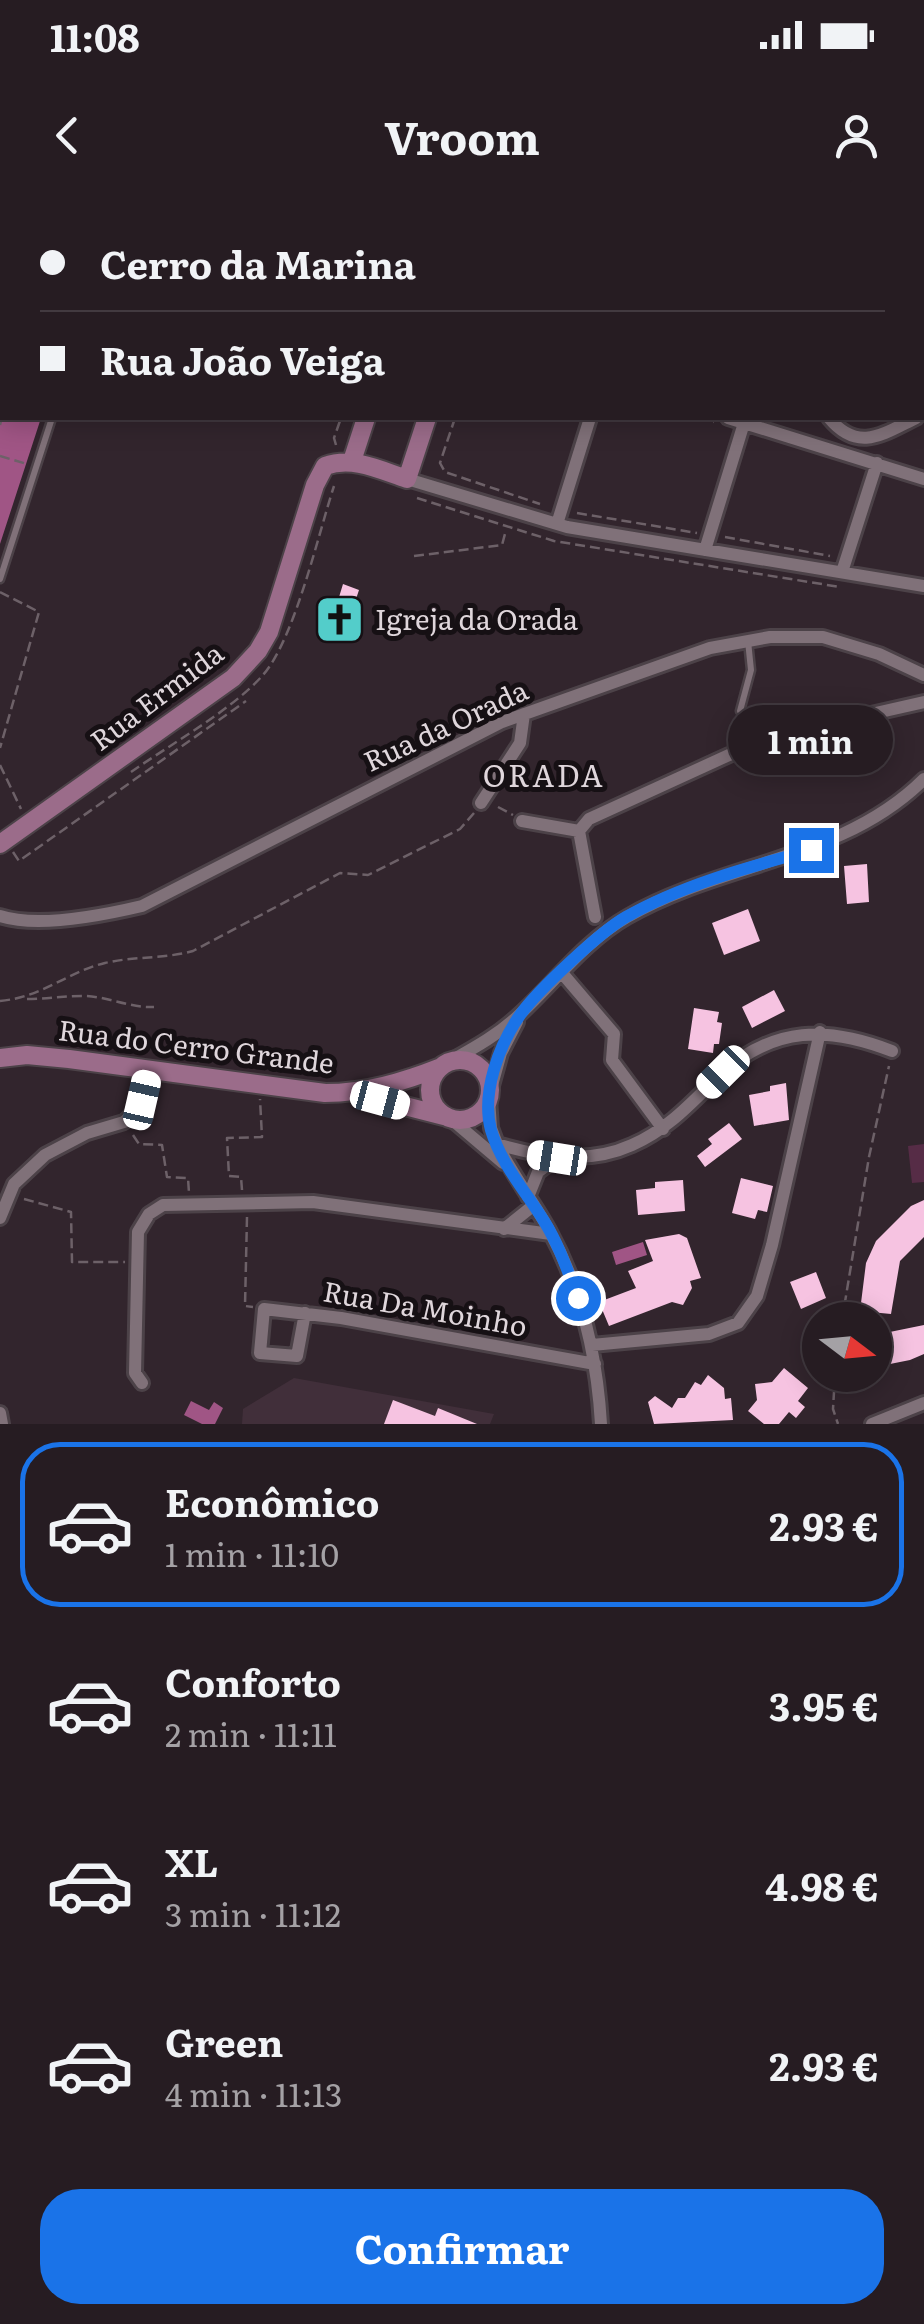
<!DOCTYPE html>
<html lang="pt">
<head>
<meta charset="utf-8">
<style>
	:root { --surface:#261c22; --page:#32292f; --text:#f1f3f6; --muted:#a4a1a5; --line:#423a40; --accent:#1a73e8 }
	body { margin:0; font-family:Literata,serif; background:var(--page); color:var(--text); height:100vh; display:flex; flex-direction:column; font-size:38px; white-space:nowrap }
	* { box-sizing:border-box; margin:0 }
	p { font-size:32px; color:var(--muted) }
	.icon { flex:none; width:55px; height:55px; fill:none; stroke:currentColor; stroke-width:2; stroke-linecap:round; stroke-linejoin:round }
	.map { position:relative; height:1224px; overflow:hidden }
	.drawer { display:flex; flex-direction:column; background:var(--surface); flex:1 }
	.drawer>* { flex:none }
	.top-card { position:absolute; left:0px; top:0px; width:925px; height:220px; box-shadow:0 5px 25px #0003,0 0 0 2px var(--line); display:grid; align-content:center; height:220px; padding:0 40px; background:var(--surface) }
	.needle { width:65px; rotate:106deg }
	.buttons { position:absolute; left:802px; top:1102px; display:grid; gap:20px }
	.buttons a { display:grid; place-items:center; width:90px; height:90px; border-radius:50%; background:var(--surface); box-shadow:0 5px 25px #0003,0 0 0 2px var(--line); font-size:50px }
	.end { position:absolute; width:45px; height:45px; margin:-22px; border:12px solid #1a73e8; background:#fff; box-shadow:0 0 0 5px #fff }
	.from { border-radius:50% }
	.bubble { position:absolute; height:70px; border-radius:35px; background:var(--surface); box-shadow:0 5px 25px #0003,0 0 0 2px var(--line); font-size:32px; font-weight:700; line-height:70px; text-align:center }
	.car { position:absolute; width:30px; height:60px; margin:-30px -15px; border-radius:12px; box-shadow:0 0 8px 2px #0007; background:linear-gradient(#fff 24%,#345 0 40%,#fff 0 76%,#345 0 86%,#fff 0) }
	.top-card b { display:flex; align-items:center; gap:35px; height:95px; font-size:38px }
	.top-card b+b { border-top:2px solid var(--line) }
	.top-card i { width:25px; height:25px; background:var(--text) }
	ul { padding:18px 0 0; list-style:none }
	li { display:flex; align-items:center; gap:30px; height:165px; margin:0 20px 15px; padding:0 20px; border:5px solid transparent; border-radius:40px }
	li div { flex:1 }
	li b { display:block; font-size:38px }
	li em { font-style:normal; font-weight:700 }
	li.current { border-color:var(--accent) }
	li>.icon { width:90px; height:90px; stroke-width:1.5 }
	.cta { display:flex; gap:20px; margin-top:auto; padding:20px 40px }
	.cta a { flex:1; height:115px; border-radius:40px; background:var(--accent); color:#fff; font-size:40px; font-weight:700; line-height:115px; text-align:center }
	.status { display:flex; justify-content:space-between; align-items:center; height:70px; padding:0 50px; background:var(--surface); direction:ltr }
	.status svg { height:28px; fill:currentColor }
	header { display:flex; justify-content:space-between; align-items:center; height:130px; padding:0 40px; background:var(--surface); font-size:45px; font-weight:700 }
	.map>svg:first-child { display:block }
	.built { fill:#412f3a }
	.green { fill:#562c46 }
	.water { fill:#a05585 }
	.building { fill:#f6c3e1 }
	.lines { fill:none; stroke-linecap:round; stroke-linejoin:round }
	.lane-casing { stroke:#4c4248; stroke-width:11 }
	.street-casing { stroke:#4c4248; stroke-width:18 }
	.secondary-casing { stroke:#4c4248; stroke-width:22 }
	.path { stroke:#6d6168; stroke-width:2.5; stroke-dasharray:10 5; stroke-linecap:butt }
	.lane { stroke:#807179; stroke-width:6 }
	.street { stroke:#807179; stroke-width:12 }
	.secondary { stroke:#9b6c8a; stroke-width:18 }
	.route { stroke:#1a73e8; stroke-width:12 }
	.labels { text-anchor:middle; stroke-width:10; stroke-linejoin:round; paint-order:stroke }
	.poi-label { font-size:28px; fill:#dfd6db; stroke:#161014; text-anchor:start }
	.street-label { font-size:28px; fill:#dfd6db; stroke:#161014 }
	.neighbourhood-label { font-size:30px; letter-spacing:2.5px; fill:#dfd6db; stroke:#161014 }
</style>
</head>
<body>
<div class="status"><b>11:08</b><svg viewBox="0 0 49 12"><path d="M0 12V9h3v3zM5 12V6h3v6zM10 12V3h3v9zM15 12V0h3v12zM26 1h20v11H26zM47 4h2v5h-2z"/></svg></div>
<header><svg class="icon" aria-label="back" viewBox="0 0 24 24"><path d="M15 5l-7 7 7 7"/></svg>Vroom<svg class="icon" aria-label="person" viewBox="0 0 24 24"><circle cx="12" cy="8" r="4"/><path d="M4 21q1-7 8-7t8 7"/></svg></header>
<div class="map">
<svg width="924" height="1224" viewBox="0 0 924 1224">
	<rect width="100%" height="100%" fill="#32252d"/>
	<path class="built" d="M294 1178 494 1214 490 1224H242L243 1209Z"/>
	<path class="green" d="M924 944V982L912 983 908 946Z"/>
	<path class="water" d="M106 0H294L115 2Z
		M0 138 2 218H41L0 344Z
		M643 1042 647 1055 616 1065 612 1052Z
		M191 1201 209 1210 214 1202 223 1208 215 1224H202L184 1215Z"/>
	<path class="building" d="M343 384 359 390 353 408 363 411 353 441 316 429 325 403 336 407Z
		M867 664 869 702 847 704 844 666Z
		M748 709 760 741 724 755 712 723Z
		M774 790 785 811 752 828 742 807Z
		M694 808 719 812 717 822 722 823 719 844H714L713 853 688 849Z
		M786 883 789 920 754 926 749 895 770 891V886Z
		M729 923 742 939 705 967 697 956 712 944 708 939Z
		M741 978 773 986 767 1012 758 1010 755 1019 732 1013Z
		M683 980 685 1011 638 1015 636 990 655 988V982Z
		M924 1000V1037L900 1061 891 1114 860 1111 866 1063 876 1041 911 1006Z
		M679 1034 687 1038 701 1078 690 1081 692 1088 683 1105 672 1102 609 1126 599 1102 636 1088 628 1071 653 1061 645 1040Z
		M816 1072 826 1098 801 1109 790 1082Z
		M924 1125V1154L910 1160 875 1167V1135Z
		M784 1168 808 1188 798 1201 805 1207 796 1218 789 1212 779 1224H764L748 1211 757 1200 755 1184 772 1182Z
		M708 1175 724 1188 725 1199 731 1198 733 1220 654 1224 648 1202 655 1196 672 1208 678 1198H685L695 1182 701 1185Z
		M393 1200 435 1216 438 1208 477 1224H384Z"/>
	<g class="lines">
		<defs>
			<path id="lane" d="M453 2V0
				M478 2 479 0
				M0 379 52 218
				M740 511 751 470 748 441"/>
			<path id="street" d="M627 2 629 0
				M922 168 924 167
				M728 218 924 279
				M829 218C858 253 883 234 916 218
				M407 279 567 327 924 386
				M557 324 590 218
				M705 350 744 223
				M842 372 877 263
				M481 603 520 543 524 514
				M522 621 579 631
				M0 716C37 728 104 715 142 706L502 522 710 448 770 437H823L879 454 924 475
				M595 717 579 631 589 619 729 555 805 529 924 502
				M562 773 614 834 612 860 663 929
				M449 862C474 848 498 835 519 815 554 783 585 741 627 717 722 662 843 660 924 579
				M491 889 501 853 517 822
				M489 898 491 928 497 944C512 974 533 1001 549 1030 582 1090 597 1156 601 1224
				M451 919 503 963
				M497 944C541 957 588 965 632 945 669 929 693 901 721 874 774 826 828 826 892 851
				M528 997 538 972 557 958
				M0 1018 14 984 45 955 87 933 124 922 133 913 143 900 150 870
				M504 1029 534 1005
				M305 1113 297 1156 260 1153 264 1109 341 1118 595 1164
				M592 1145 709 1134 738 1123 757 1096 772 1045 820 832
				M142 1183 135 1173 138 1032 149 1014 163 1005 313 1002 551 1034
				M0 1213 2 1224
				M872 1224 924 1203"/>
			<path id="secondary" d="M435 2V0
				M496 2 497 0
				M352 261 366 218
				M0 644 233 478 258 451 269 432 315 285 325 266C353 256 380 270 407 279L427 218
				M0 858 27 855 69 859 325 893C366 893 403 882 441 867
				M430 890a30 30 0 1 1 60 0a30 30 0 1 1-60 0Z
				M358 894 444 916"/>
		</defs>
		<use href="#lane" class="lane-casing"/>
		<use href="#street" class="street-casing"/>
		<use href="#secondary" class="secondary-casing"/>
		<path class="path" d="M153 0 161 2
			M734 0H740
			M805 0 810 2
			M835 0 837 2
			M880 0 881 2
			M282 2 283 0
			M410 2 411 0
			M523 2 524 0
			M691 2V0
			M724 2V0
			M763 2 764 0
			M821 2 822 0
			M0 164 2 165
			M0 210H2
			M455 218 440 263 445 272 540 304
			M699 218 714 222
			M0 225 2 217
			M336 245 334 238 341 218
			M0 256 27 264
			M417 298 554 341 840 387
			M577 313 697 333
			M725 337 830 356
			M414 356 502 345 506 330
			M0 392 39 412 0 548
			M0 565 21 609
			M131 572C171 544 232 510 263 475 295 438 318 335 334 286
			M498 607 513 615
			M13 652 19 661 246 501
			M27 799C46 799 64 796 83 796 107 796 129 808 154 807
			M0 801C43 797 67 772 105 763 135 756 164 759 193 751L340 673 368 675 460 629 474 613
			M133 935 139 944 162 945 167 977 188 978 189 993
			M242 990 241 977 229 976 227 938 262 937 260 899
			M24 999 71 1012 72 1062H125
			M247 1017 245 1106 253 1107
			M842 1120 869 957 889 866
			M835 1175 833 1209 838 1224"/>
		<use href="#lane" class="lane"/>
		<use href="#street" class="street"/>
		<use href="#secondary" class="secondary"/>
	</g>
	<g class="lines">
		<path class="route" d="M578 1098C568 1072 559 1045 544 1021 526 992 501 964 491 930 481 893 499 845 520 815 538 790 600 732 626 717 682 685 749 667 811 650"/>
	</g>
	<defs>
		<symbol id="church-square" viewBox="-11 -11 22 22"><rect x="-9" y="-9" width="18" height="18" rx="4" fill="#53cdca" stroke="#161014"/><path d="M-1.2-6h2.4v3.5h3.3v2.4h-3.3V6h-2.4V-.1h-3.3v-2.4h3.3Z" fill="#111"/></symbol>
	</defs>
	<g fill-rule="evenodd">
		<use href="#church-square" x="312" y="392" width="55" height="55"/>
	</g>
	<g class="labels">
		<g class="poi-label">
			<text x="375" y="430">Igreja da Orada</text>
		</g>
		<g class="street-label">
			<text transform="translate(157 497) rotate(-37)" y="10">Rua Ermida</text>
			<text transform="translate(446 526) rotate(-25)" y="10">Rua da Orada</text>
			<text transform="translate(196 847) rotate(7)" y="10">Rua do Cerro Grande</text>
			<text transform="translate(425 1109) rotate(10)" y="10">Rua Da Moinho</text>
		</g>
		<g class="neighbourhood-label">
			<text x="544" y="587">ORADA</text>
		</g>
	</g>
</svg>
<div class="buttons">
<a><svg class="needle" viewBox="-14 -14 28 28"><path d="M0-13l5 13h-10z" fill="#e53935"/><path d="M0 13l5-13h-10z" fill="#a4a1a5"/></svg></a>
</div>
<i class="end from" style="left:578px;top:1098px"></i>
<i class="end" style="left:811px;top:650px"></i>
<div class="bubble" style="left:728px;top:505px;width:165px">1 min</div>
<i class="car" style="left:723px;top:872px;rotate:225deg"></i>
<i class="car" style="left:142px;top:900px;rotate:13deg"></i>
<i class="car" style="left:380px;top:900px;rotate:105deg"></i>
<i class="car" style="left:557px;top:958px;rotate:279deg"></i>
<div class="top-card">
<b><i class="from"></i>Cerro da Marina</b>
<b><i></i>Rua João Veiga</b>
</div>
</div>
<section class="drawer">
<ul>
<li class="current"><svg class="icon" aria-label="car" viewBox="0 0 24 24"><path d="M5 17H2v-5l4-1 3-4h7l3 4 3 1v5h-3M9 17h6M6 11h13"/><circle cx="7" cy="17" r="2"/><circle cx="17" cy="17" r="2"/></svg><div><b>Econômico</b><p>1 min · 11:10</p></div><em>2.93 €</em></li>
<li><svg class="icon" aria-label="car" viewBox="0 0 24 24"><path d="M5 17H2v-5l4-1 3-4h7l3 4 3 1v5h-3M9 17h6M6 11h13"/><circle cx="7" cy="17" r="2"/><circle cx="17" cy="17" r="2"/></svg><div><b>Conforto</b><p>2 min · 11:11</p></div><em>3.95 €</em></li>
<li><svg class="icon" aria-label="car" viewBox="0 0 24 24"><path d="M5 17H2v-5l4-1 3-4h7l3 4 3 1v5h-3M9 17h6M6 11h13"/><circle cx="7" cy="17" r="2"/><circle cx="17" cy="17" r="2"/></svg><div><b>XL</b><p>3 min · 11:12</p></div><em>4.98 €</em></li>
<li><svg class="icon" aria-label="car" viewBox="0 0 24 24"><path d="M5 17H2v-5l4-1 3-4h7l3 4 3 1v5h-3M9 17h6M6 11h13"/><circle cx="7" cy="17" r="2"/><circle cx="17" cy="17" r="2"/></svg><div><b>Green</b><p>4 min · 11:13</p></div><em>2.93 €</em></li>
</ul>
<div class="cta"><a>Confirmar</a></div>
</section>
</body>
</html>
